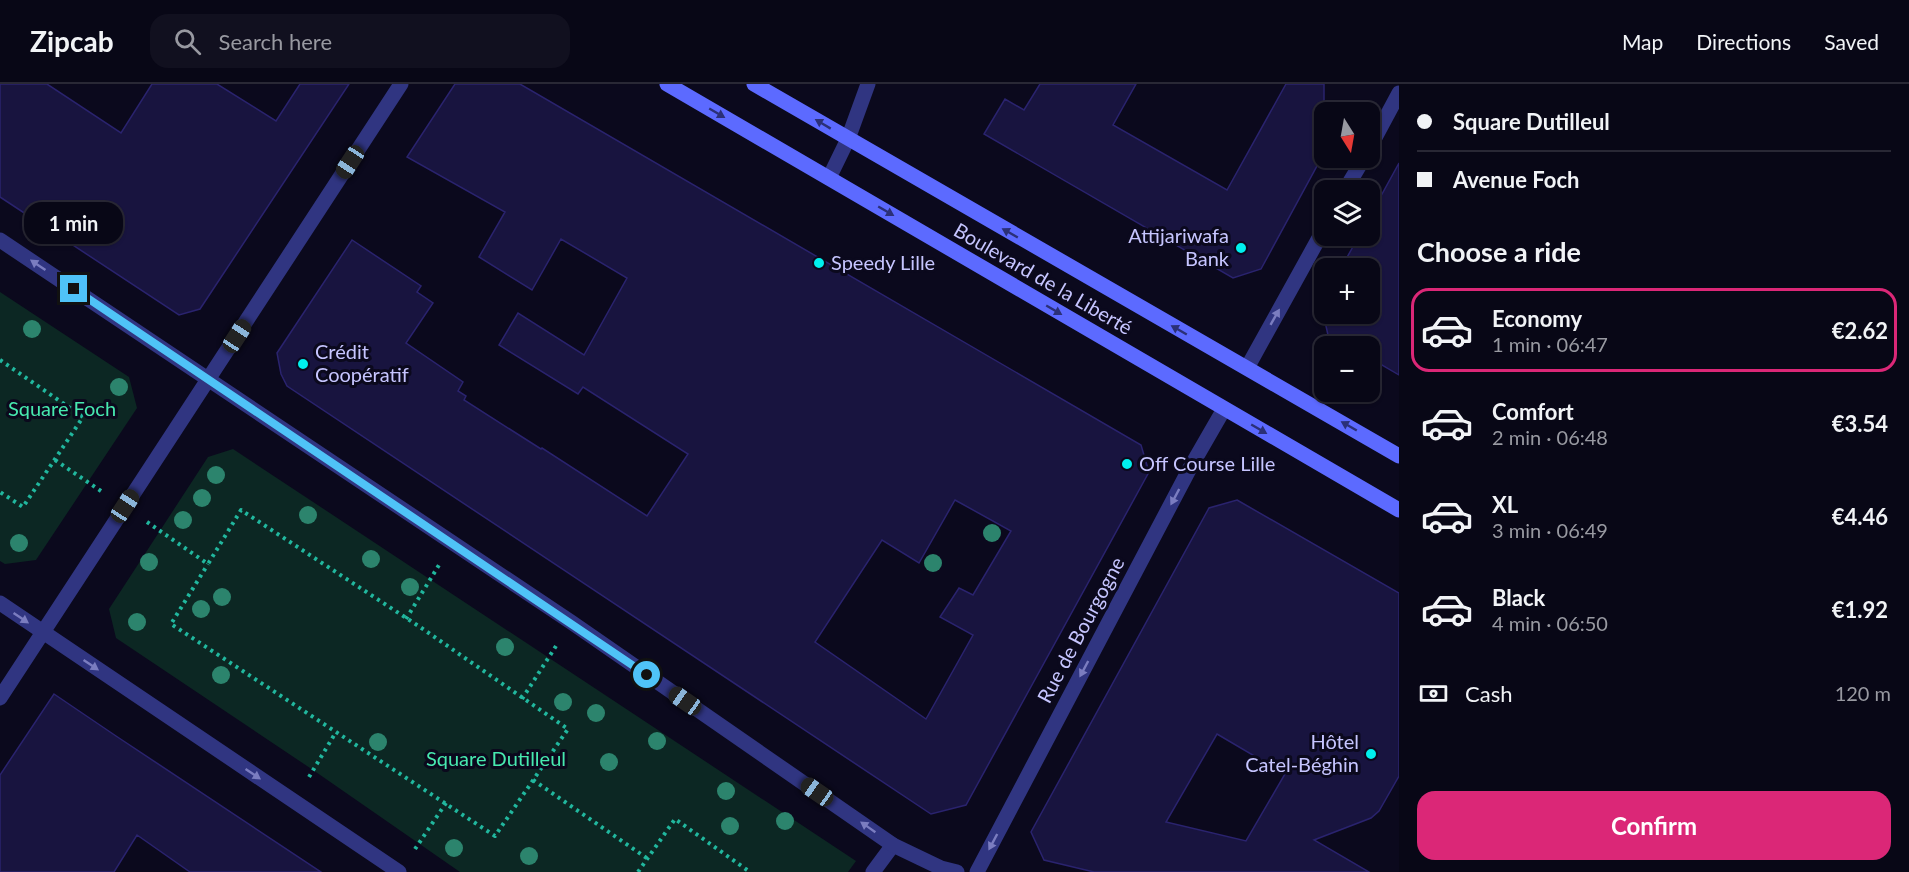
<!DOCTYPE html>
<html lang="en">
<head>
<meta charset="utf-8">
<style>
	:root { --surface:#080716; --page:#11101f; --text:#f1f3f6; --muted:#9899a1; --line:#292835; --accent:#db2777 }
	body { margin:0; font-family:Lato,sans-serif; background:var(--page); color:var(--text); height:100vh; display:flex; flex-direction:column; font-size:22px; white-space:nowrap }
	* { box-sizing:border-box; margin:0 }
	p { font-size:20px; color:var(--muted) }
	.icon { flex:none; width:33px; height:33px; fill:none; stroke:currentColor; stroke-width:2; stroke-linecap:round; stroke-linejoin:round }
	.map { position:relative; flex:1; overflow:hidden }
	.panel { display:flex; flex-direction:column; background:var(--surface); width:510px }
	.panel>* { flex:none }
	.top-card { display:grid; align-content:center; height:132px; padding:0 18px; background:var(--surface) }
	.needle { width:39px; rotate:169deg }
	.fabs { position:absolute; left:1314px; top:18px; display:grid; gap:12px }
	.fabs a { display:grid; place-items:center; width:66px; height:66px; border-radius:12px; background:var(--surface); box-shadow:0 2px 4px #0004,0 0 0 2px var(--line); font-size:30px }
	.end { position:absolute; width:27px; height:27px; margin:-14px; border:8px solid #4fc3f7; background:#111; box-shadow:0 0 0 3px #111 }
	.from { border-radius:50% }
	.bubble { position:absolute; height:42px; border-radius:18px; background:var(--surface); box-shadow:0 2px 4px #0004,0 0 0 2px var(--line); font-size:20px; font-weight:700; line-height:42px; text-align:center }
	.car { position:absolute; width:18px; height:36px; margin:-18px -9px; border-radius:8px; box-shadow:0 0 4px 2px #0007; background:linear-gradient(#222 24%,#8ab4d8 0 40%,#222 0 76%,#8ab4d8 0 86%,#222 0) }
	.top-card b { display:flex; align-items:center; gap:21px; height:57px; font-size:22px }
	.top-card b+b { border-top:2px solid var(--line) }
	.top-card i { width:15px; height:15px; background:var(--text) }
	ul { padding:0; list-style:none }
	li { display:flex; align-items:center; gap:18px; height:84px; margin:0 12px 9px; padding:0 6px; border:3px solid transparent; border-radius:18px }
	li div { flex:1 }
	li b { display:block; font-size:22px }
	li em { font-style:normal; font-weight:700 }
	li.selected { border-color:var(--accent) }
	li>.icon { width:54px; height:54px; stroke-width:1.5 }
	h2 { padding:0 18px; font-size:27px; line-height:72px }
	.pay { display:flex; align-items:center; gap:15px; height:66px; padding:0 18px; font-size:22px }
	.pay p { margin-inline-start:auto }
	.button { display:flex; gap:12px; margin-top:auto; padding:12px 18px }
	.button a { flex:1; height:69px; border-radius:18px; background:var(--accent); color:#fff; font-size:24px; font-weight:700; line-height:69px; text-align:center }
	header { display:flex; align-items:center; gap:36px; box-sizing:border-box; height:84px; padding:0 30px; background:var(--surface); border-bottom:2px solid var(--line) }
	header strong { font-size:28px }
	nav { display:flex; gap:33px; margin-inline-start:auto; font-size:21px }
	.search { width:420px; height:54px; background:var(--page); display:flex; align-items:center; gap:15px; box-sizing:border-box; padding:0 21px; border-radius:18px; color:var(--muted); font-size:22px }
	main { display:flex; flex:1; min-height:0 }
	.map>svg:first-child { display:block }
	.green { fill:#0c2723 }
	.building { fill:#18143f; stroke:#2a236e; stroke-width:1.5; fill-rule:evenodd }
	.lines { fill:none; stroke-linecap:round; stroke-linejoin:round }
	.path { stroke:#21b79e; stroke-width:4; stroke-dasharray:3 4.5; stroke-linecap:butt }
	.pedestrian { stroke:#303581; stroke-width:15 }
	.minor { stroke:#303581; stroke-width:15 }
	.secondary { stroke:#5c6aff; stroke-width:15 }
	.tree { fill:#2c846d }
	.oneway { fill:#2b3077 }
	.oneway2 { fill:#7b7dc0 }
	.route { stroke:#4fc3f7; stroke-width:8 }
	.poi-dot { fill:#00f0ee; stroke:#0b091d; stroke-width:2 }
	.labels { text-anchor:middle; stroke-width:6; stroke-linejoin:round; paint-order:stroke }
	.poi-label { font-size:20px; fill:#c6c5ff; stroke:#0b091d; text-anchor:start }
	.street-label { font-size:20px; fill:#c6c5ff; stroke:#0b091d }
	.park-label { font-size:20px; fill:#47e9af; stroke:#0b091d }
</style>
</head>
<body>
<header>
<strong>Zipcab</strong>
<div class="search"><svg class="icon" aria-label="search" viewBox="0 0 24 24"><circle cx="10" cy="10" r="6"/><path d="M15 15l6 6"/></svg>Search here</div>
<nav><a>Map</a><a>Directions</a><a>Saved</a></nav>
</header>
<main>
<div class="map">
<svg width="1399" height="788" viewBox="0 0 1399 788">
	<rect width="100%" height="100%" fill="#0b091d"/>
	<path class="green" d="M0 208 129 293 137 324 36 476 5 480 0 477Z
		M233 365 856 777 848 788H460L313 686 116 554 109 525 208 373Z"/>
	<path class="building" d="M0 0H47L121 49 152 0H217L276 37 300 0H349L200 225 179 231 0 113Z
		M455 0H520L1141 361 1149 388 966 721 931 730 287 302 281 290 277 269 352 156 421 202 417 208 433 219 406 259 463 298 458 307 466 312 464 316 541 365 542 364 647 432 688 370 583 303 578 310 499 261 518 229 584 271 627 194 561 155 532 206 479 173 505 128 407 73ZM955 416 1011 447 973 511 959 504 940 533 973 551 926 635 815 558 882 456 919 479Z
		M1040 0H1136L1113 41 1227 106 1286 0H1324V69L1261 185 1233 194 984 50 1005 15 1024 26Z
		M1399 79V291L1370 274V262H1349L1328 251 1321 220 1324 214V230H1370V184H1341L1359 152H1370V132Z
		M1237 416 1399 509V692L1379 727 1371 734 1314 756 1369 788H1094L1044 776 1031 748 1209 424ZM1217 650 1285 690 1246 757 1166 738Z
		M54 610 116 652 321 788H190L137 751 114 788H0V691Z"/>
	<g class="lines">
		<path class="path" d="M0 276 83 333 23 423 0 408
			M55 376 101 407
			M147 438 208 480 241 426 420 543 568 645 495 752 171 540 208 480
			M406 535 439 481
			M522 615 556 562
			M309 693 336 648
			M533 696 648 775
			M415 765 446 719
			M638 788 675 735 750 788"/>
		<path class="pedestrian" d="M873 788 893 761"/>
		<path class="minor" d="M1370 63 1399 9
			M829 94 848 55 868 0
			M1345 106 1364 74
			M0 156 571 538 893 761 941 784 957 788
			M1247 284 1324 145
			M0 519 399 788
			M0 614 401 0
			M977 788 1190 384 1224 325"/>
		<path class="secondary" d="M667 0 1399 426
			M754 0 1399 372"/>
	</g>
	<g class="tree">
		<circle cx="32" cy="245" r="9"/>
		<circle cx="119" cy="303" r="9"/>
		<circle cx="216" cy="391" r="9"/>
		<circle cx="202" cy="414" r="9"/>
		<circle cx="308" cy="431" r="9"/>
		<circle cx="183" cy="436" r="9"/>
		<circle cx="992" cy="449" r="9"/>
		<circle cx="19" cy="459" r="9"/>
		<circle cx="371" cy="475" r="9"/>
		<circle cx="149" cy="478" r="9"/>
		<circle cx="933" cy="479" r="9"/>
		<circle cx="410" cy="503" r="9"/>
		<circle cx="222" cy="513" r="9"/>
		<circle cx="201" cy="525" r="9"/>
		<circle cx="137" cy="538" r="9"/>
		<circle cx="505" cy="563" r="9"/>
		<circle cx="221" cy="591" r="9"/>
		<circle cx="563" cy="618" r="9"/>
		<circle cx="596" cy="629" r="9"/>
		<circle cx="657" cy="657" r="9"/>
		<circle cx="378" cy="658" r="9"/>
		<circle cx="609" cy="678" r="9"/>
		<circle cx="726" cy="707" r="9"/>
		<circle cx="785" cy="737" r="9"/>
		<circle cx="730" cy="742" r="9"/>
		<circle cx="454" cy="764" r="9"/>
		<circle cx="529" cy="772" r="9"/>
	</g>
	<defs><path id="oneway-solid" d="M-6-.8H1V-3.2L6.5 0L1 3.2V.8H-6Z" transform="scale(1.5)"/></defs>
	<g class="oneway">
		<use href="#oneway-solid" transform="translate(717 29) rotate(30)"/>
		<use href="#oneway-solid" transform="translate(823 40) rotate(-149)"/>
		<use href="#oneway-solid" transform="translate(886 127) rotate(30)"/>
		<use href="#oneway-solid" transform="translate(1010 149) rotate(-150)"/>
		<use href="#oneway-solid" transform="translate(1054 226) rotate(30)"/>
		<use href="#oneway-solid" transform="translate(1179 246) rotate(-150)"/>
		<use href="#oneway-solid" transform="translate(1349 342) rotate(-150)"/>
		<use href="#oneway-solid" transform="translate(1259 345) rotate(30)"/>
	</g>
	<g class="oneway2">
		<use href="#oneway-solid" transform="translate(38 181) rotate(-146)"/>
		<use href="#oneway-solid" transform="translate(1275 233) rotate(-60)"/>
		<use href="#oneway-solid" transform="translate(1175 413) rotate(118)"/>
		<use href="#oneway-solid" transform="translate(21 534) rotate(34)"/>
		<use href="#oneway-solid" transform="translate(91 581) rotate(34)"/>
		<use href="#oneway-solid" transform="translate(1084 585) rotate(118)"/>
		<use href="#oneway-solid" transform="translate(253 690) rotate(34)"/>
		<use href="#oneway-solid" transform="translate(868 743) rotate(-145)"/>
		<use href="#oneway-solid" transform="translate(993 758) rotate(118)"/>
	</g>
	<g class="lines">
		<path class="route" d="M74 205 647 591"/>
	</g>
	<g class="poi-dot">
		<circle cx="1241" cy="164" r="6"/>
		<circle cx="819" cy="179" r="6"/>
		<circle cx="303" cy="280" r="6"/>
		<circle cx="1127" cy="380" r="6"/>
		<circle cx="1371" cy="670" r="6"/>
	</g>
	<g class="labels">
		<g class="poi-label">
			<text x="1229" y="159" text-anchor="end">Attijariwafa<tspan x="1229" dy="23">Bank</tspan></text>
			<text x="831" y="186">Speedy Lille</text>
			<text x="315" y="275">Crédit<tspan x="315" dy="23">Coopératif</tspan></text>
			<text x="1139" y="387">Off Course Lille</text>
			<text x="1359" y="665" text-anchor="end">Hôtel<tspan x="1359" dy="23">Catel-Béghin</tspan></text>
		</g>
		<g class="street-label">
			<text transform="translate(1043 195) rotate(30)" y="7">Boulevard de la Liberté</text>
			<text transform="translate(1081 546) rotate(-62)" y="7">Rue de Bourgogne</text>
		</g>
		<g class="park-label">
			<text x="62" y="332">Square Foch</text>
			<text x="496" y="682">Square Dutilleul</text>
		</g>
	</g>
</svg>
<div class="fabs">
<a><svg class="needle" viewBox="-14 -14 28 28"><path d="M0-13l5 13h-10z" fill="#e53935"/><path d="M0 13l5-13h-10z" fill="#9899a1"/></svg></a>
<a><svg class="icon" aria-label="layers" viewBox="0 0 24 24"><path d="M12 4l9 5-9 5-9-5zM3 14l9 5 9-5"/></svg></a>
<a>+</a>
<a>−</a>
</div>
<i class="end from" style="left:647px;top:591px"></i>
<i class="end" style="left:74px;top:205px"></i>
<div class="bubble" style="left:24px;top:118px;width:99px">1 min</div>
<i class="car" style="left:350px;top:78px;rotate:213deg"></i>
<i class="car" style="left:237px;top:252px;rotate:33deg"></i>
<i class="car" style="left:125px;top:422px;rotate:33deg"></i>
<i class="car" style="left:685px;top:617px;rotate:305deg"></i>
<i class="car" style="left:817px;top:708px;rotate:305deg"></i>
</div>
<section class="panel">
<div class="top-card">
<b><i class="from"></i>Square Dutilleul</b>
<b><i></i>Avenue Foch</b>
</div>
<h2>Choose a ride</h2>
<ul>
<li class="selected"><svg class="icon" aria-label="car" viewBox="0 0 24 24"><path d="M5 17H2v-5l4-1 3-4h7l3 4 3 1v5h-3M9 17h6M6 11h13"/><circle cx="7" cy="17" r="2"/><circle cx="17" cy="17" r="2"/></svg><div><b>Economy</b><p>1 min · 06:47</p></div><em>€2.62</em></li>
<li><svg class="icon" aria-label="car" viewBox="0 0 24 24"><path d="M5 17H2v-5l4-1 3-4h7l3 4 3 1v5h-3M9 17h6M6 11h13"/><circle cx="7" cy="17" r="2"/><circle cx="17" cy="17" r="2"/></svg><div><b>Comfort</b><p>2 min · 06:48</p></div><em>€3.54</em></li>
<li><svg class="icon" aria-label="car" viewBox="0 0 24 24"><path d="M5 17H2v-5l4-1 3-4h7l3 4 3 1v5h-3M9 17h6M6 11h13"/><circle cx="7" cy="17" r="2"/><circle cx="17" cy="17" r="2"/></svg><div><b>XL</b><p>3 min · 06:49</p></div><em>€4.46</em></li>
<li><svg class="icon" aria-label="car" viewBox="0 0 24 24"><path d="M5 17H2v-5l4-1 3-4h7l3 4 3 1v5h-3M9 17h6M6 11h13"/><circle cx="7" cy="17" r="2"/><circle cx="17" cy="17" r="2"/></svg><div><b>Black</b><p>4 min · 06:50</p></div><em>€1.92</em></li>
</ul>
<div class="pay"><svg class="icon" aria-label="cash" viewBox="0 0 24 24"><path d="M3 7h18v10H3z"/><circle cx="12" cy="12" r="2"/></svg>Cash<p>120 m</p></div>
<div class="button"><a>Confirm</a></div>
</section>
</main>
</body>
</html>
